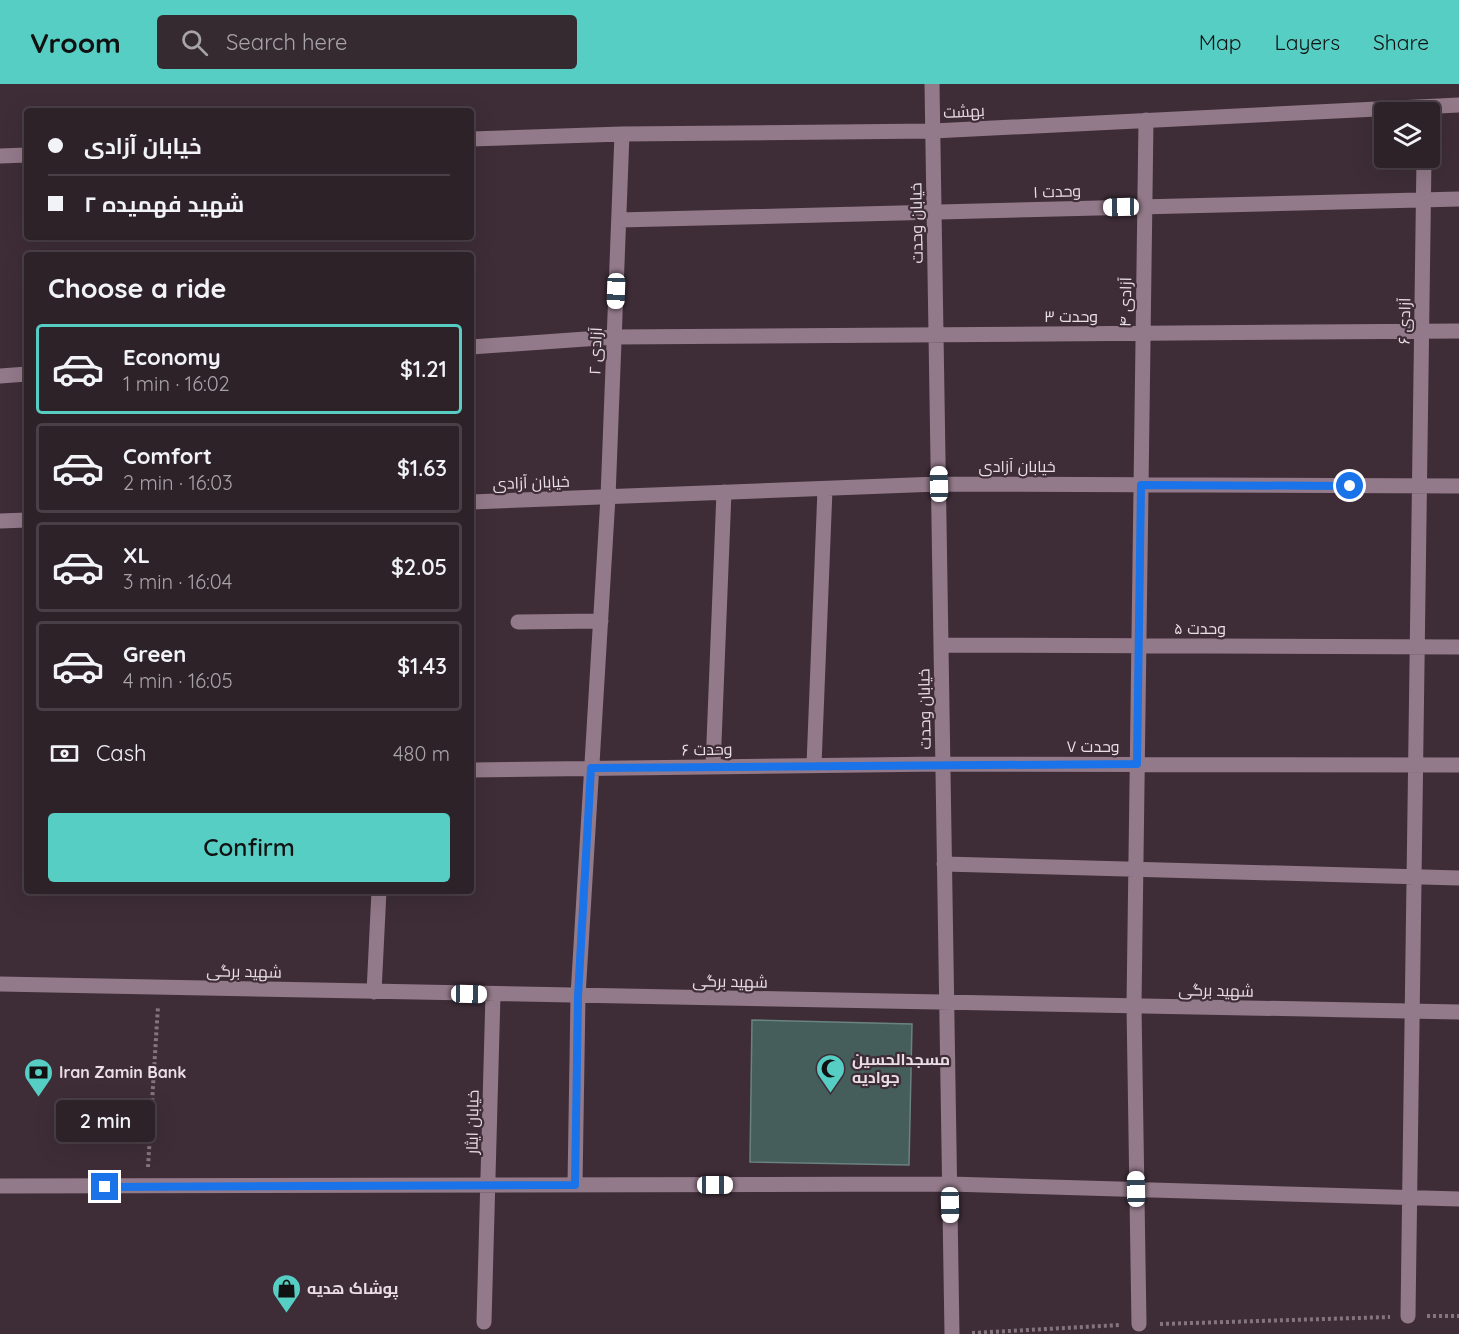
<!DOCTYPE html>
<html lang="en">
<head>
<meta charset="utf-8">
<style>
	:root { --surface:#2e2229; --page:#362a31; --text:#f1f3f6; --muted:#a7a4a8; --line:#493f46; --accent:#56cec4 }
	body { margin:0; font-family:Quicksand,Cairo,sans-serif; background:var(--page); color:var(--text); height:100vh; display:flex; flex-direction:column; font-size:22px; white-space:nowrap }
	* { box-sizing:border-box; margin:0 }
	p { font-size:20px; color:var(--muted) }
	.icon { flex:none; width:33px; height:33px; fill:none; stroke:currentColor; stroke-width:2; stroke-linecap:round; stroke-linejoin:round }
	.map { position:relative; flex:1; overflow:hidden }
	.drawer { position:absolute; left:24px; top:168px; width:450px; height:642px; display:flex; flex-direction:column; background:var(--surface); border-radius:6px; box-shadow:0 6px 24px #0002,0 0 0 2px var(--line) }
	.drawer>* { flex:none }
	.banner { position:absolute; left:24px; top:24px; width:450px; height:132px; border-radius:6px; box-shadow:0 6px 24px #0002,0 0 0 2px var(--line); display:grid; align-content:center; height:132px; padding:0 24px; background:var(--surface) }
	.controls { position:absolute; left:1374px; top:18px; display:grid; gap:12px }
	.controls a { display:grid; place-items:center; width:66px; height:66px; border-radius:6px; background:var(--surface); box-shadow:0 6px 24px #0002,0 0 0 2px var(--line); font-size:30px }
	.end { position:absolute; width:27px; height:27px; margin:-14px; border:8px solid #1a73e8; background:#fff; box-shadow:0 0 0 3px #fff }
	.from { border-radius:50% }
	.bubble { position:absolute; height:42px; border-radius:6px; background:var(--surface); box-shadow:0 6px 24px #0002,0 0 0 2px var(--line); font-size:20px; font-weight:600; line-height:42px; text-align:center }
	.car { position:absolute; width:18px; height:36px; margin:-18px -9px; border-radius:8px; box-shadow:0 0 4px 2px #0007; background:linear-gradient(#fff 24%,#345 0 40%,#fff 0 76%,#345 0 86%,#fff 0) }
	.banner b { display:flex; align-items:center; gap:21px; height:57px; font-size:22px }
	.banner b+b { border-top:2px solid var(--line) }
	.banner i { width:15px; height:15px; background:var(--text) }
	ul { padding:0; list-style:none }
	li { display:flex; align-items:center; gap:18px; height:90px; margin:0 12px 9px; padding:0 12px; border:3px solid var(--line); border-radius:6px }
	li div { flex:1 }
	li b { display:block; font-size:22px }
	li em { font-style:normal; font-weight:600 }
	li.active { border-color:var(--accent) }
	li>.icon { width:54px; height:54px; stroke-width:1.5 }
	h2 { padding:0 24px; font-size:27px; line-height:72px }
	.pay { display:flex; align-items:center; gap:15px; height:66px; padding:0 24px; font-size:22px }
	.pay p { margin-inline-start:auto }
	.action { display:flex; gap:12px; margin-top:auto; padding:12px 24px }
	.action a { flex:1; height:69px; border-radius:6px; background:var(--accent); color:#111; font-size:24px; font-weight:600; line-height:69px; text-align:center }
	header { display:flex; align-items:center; gap:36px; box-sizing:border-box; height:84px; padding:0 30px; background:var(--accent); color:#111 }
	header strong { font-size:28px }
	nav { display:flex; gap:33px; margin-inline-start:auto; font-size:21px }
	.search { width:420px; height:54px; background:var(--page); display:flex; align-items:center; gap:15px; box-sizing:border-box; padding:0 21px; border-radius:6px; color:var(--muted); font-size:22px }
	.map>svg:first-child { display:block }
	.building { fill:#455e5b; stroke:#698380; stroke-width:1.5 }
	.lines { fill:none; stroke-linecap:round; stroke-linejoin:round }
	.path { stroke:#83747d; stroke-width:4; stroke-dasharray:3 3; stroke-linecap:butt }
	.minor { stroke:#937a8a; stroke-width:15 }
	.route { stroke:#1a73e8; stroke-width:8 }
	.labels { text-anchor:middle; stroke-width:4.5; stroke-linejoin:round; paint-order:stroke }
	.street-label { font-size:16px; fill:#eadee5; stroke:#3e2d37 }
	.poi-label { font-size:16px; font-weight:bold; fill:#eadee5; stroke:#3e2d37; text-anchor:start }
</style>
</head>
<body>
<header>
<strong>Vroom</strong>
<div class="search"><svg class="icon" aria-label="search" viewBox="0 0 24 24"><circle cx="10" cy="10" r="6"/><path d="M15 15l6 6"/></svg>Search here</div>
<nav><a>Map</a><a>Layers</a><a>Share</a></nav>
</header>
<div class="map">
<svg width="1459" height="1250" viewBox="0 0 1459 1250">
	<rect width="100%" height="100%" fill="#3e2d37"/>
	<path class="building" d="M752 936 912 940 909 1081 750 1078Z"/>
	<g class="lines">
		<path class="path" d="M148 1083 158 922
			M1427 1232H1459
			M1160 1240 1390 1233
			M972 1249 1120 1241"/>
		<path class="minor" d="M932 0 952 1250
			M471 55 622 50 933 47 1459 21
			M0 72 27 71
			M619 136 1459 115
			M471 263 614 253 1459 247
			M0 292 27 290
			M471 418 938 400 1459 402
			M0 437 27 436
			M518 538 601 537
			M941 561 1459 563
			M814 681 825 405
			M713 683 724 408
			M471 686 943 680 1459 681
			M944 780 1459 794
			M0 900 1459 928
			M374 908 379 807
			M575 1101 578 912 608 413 622 50
			M0 1102 949 1100 1459 1115
			M1408 1232 1424 74
			M484 1238 493 910
			M1139 1240 1134 922 1146 36"/>
	</g>
	<g class="lines">
		<path class="route" d="M105 1103 575 1101 578 912 591 684 1137 680 1141 401 1350 402"/>
	</g>
	<defs>
		<symbol id="mosque-pin" viewBox="-11 -11 22 30"><path d="M0 17L-7.5 6A9.5 9.5 0 1 1 7.5 6Z" fill="#56cec4" stroke="#3e2d37"/><path d="M3.5-4.9A6 6 0 1 0 3.5 4.9A5 5 0 1 1 3.5-4.9Z" fill="#111"/></symbol>
		<symbol id="bank-pin" viewBox="-11 -11 22 30"><path d="M0 17L-7.5 6A9.5 9.5 0 1 1 7.5 6Z" fill="#56cec4" stroke="#3e2d37"/><path d="M-6-4H6V4H-6ZM0-2.3a2.3 2.3 0 1 0 0 4.6a2.3 2.3 0 1 0 0-4.6Z" fill="#111"/></symbol>
		<symbol id="shop-pin" viewBox="-11 -11 22 30"><path d="M0 17L-7.5 6A9.5 9.5 0 1 1 7.5 6Z" fill="#56cec4" stroke="#3e2d37"/><path d="M-5-2.5h2.3a2.7 3.5 0 0 1 5.4 0H5L5.5 6h-11ZM-1.5-2.5h3a1.5 2.3 0 0 0-3 0Z" fill="#111"/></symbol>
	</defs>
	<g fill-rule="evenodd">
		<use href="#mosque-pin" x="814" y="968" width="33" height="45"/>
		<use href="#bank-pin" x="22" y="972" width="33" height="45"/>
		<use href="#shop-pin" x="270" y="1188" width="33" height="45"/>
	</g>
	<g class="labels">
		<g class="street-label">
			<text transform="translate(964 27) rotate(-3)" y="6">بهشت</text>
			<text transform="translate(1057 107) rotate(-2)" y="6">وحدت ۱</text>
			<text transform="translate(916 139) rotate(-91)" y="6">خیابان وحدت</text>
			<text transform="translate(1125 218) rotate(-89)" y="6">آزادی ۴</text>
			<text x="1071" y="238">وحدت ۳</text>
			<text transform="translate(1404 237) rotate(-89)" y="6">آزادی ۶</text>
			<text transform="translate(595 267) rotate(-88)" y="6">آزادی ۲</text>
			<text x="1017" y="388">خیابان آزادی</text>
			<text transform="translate(531 398) rotate(-2)" y="6">خیابان آزادی</text>
			<text x="1200" y="550">وحدت ۵</text>
			<text transform="translate(924 625) rotate(-91)" y="6">خیابان وحدت</text>
			<text x="1093" y="668">وحدت ۷</text>
			<text transform="translate(707 665) rotate(-1)" y="6">وحدت ۶</text>
			<text transform="translate(244 887) rotate(1)" y="6">شهید برگی</text>
			<text transform="translate(730 897) rotate(1)" y="6">شهید برگی</text>
			<text transform="translate(1216 906) rotate(1)" y="6">شهید برگی</text>
			<text transform="translate(472 1038) rotate(-89)" y="6">خیابان ایثار</text>
		</g>
		<g class="poi-label">
			<text x="852" y="981">مسجدالحسین<tspan x="852" dy="18">جوادیه</tspan></text>
			<text x="59" y="994">Iran Zamin Bank</text>
			<text x="307" y="1210">پوشاک هدیه</text>
		</g>
	</g>
</svg>
<div class="controls">
<a><svg class="icon" aria-label="layers" viewBox="0 0 24 24"><path d="M12 4l9 5-9 5-9-5zM3 14l9 5 9-5"/></svg></a>
</div>
<i class="end from" style="left:1350px;top:402px"></i>
<i class="end" style="left:105px;top:1103px"></i>
<div class="bubble" style="left:56px;top:1016px;width:99px">2 min</div>
<i class="car" style="left:1121px;top:123px;rotate:269deg"></i>
<i class="car" style="left:616px;top:207px;rotate:182deg"></i>
<i class="car" style="left:939px;top:400px;rotate:359deg"></i>
<i class="car" style="left:469px;top:910px;rotate:91deg"></i>
<i class="car" style="left:715px;top:1101px;rotate:90deg"></i>
<i class="car" style="left:1136px;top:1105px;rotate:359deg"></i>
<i class="car" style="left:950px;top:1121px;rotate:179deg"></i>
<div class="banner">
<b><i class="from"></i>خیابان آزادی</b>
<b><i></i>شهید فهمیده ۲</b>
</div>
<section class="drawer">
<h2>Choose a ride</h2>
<ul>
<li class="active"><svg class="icon" aria-label="car" viewBox="0 0 24 24"><path d="M5 17H2v-5l4-1 3-4h7l3 4 3 1v5h-3M9 17h6M6 11h13"/><circle cx="7" cy="17" r="2"/><circle cx="17" cy="17" r="2"/></svg><div><b>Economy</b><p>1 min · 16:02</p></div><em>$1.21</em></li>
<li><svg class="icon" aria-label="car" viewBox="0 0 24 24"><path d="M5 17H2v-5l4-1 3-4h7l3 4 3 1v5h-3M9 17h6M6 11h13"/><circle cx="7" cy="17" r="2"/><circle cx="17" cy="17" r="2"/></svg><div><b>Comfort</b><p>2 min · 16:03</p></div><em>$1.63</em></li>
<li><svg class="icon" aria-label="car" viewBox="0 0 24 24"><path d="M5 17H2v-5l4-1 3-4h7l3 4 3 1v5h-3M9 17h6M6 11h13"/><circle cx="7" cy="17" r="2"/><circle cx="17" cy="17" r="2"/></svg><div><b>XL</b><p>3 min · 16:04</p></div><em>$2.05</em></li>
<li><svg class="icon" aria-label="car" viewBox="0 0 24 24"><path d="M5 17H2v-5l4-1 3-4h7l3 4 3 1v5h-3M9 17h6M6 11h13"/><circle cx="7" cy="17" r="2"/><circle cx="17" cy="17" r="2"/></svg><div><b>Green</b><p>4 min · 16:05</p></div><em>$1.43</em></li>
</ul>
<div class="pay"><svg class="icon" aria-label="cash" viewBox="0 0 24 24"><path d="M3 7h18v10H3z"/><circle cx="12" cy="12" r="2"/></svg>Cash<p>480 m</p></div>
<div class="action"><a>Confirm</a></div>
</section>
</div>
</body>
</html>
